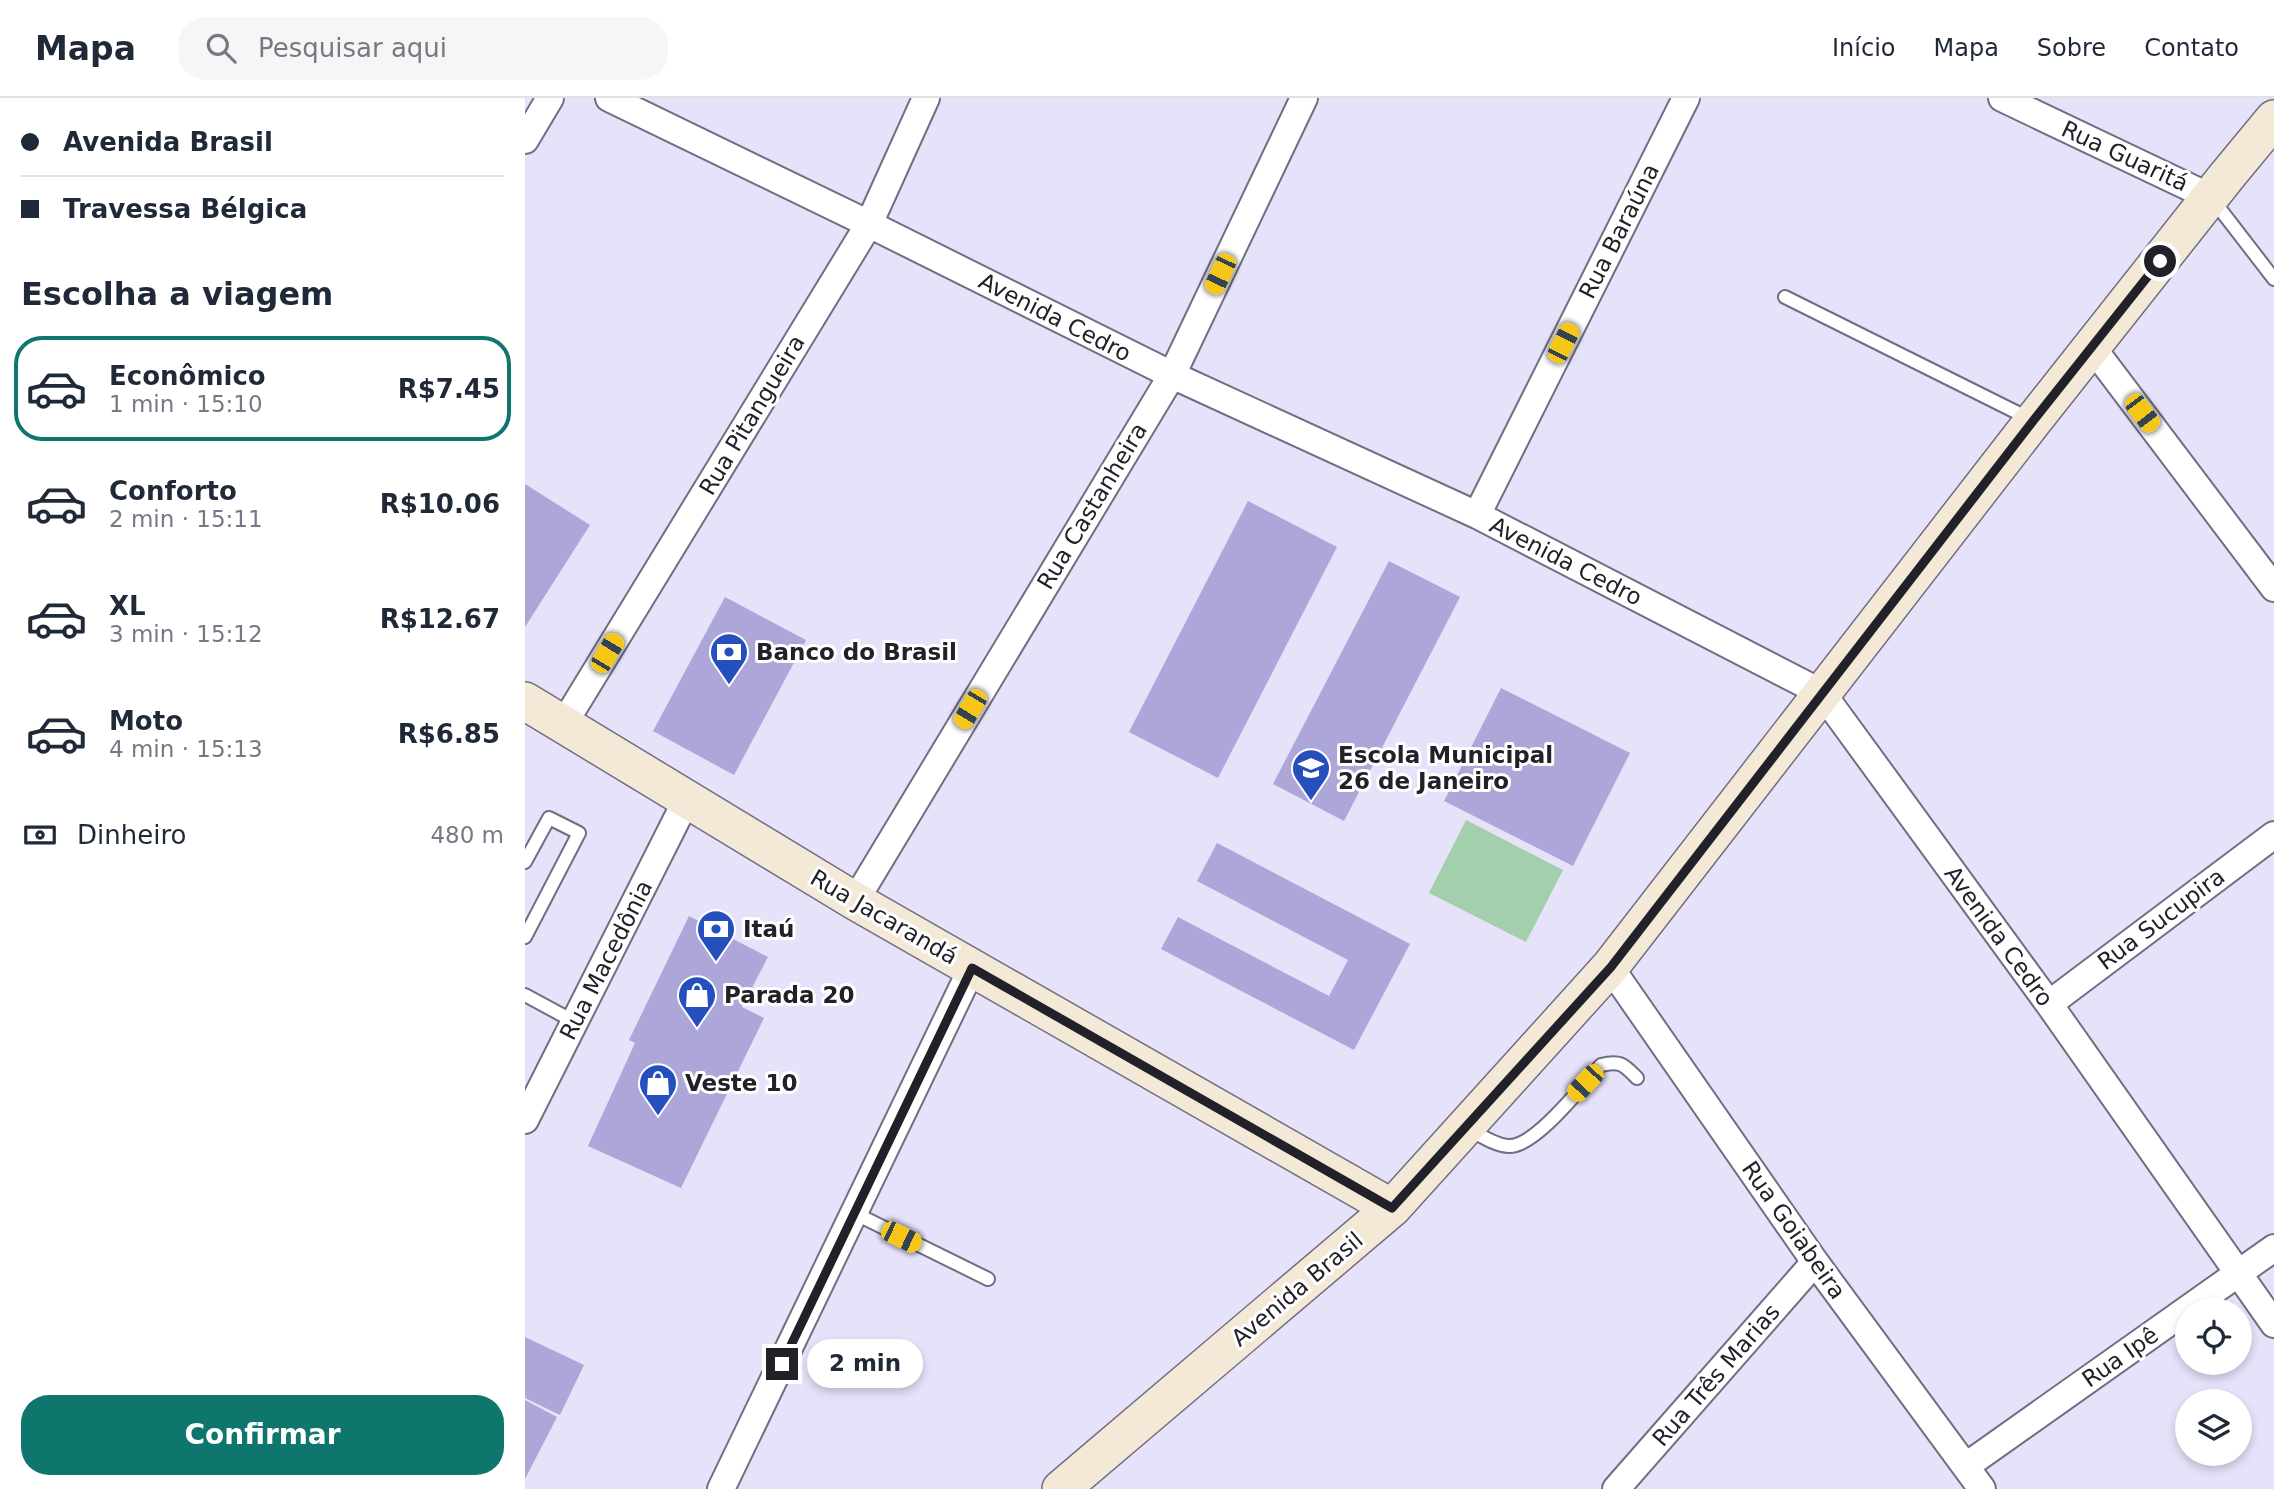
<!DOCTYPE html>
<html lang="pt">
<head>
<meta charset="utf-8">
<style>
	:root { --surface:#fff; --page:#f6f6f7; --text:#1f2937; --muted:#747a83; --line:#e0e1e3; --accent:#0f766e }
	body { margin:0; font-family:"DejaVu Sans",sans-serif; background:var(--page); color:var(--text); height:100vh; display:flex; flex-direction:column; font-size:26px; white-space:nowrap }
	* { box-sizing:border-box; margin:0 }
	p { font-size:23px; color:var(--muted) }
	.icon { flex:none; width:38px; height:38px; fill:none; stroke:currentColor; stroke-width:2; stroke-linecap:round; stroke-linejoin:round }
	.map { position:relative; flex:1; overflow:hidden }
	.details { display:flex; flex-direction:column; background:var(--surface); width:525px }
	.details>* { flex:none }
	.top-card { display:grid; align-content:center; height:154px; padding:0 21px; background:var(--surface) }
	.buttons { position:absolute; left:1650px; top:1200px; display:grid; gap:14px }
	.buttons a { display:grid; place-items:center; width:77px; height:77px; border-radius:50%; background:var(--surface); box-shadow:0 4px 10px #0003; font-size:35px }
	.end { position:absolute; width:32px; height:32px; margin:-16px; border:9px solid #222129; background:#fff; box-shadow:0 0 0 4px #fff }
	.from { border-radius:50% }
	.bubble { position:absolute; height:49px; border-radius:24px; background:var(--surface); box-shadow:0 4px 10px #0003; font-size:23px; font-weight:700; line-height:49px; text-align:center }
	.car { position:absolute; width:21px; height:42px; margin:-21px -10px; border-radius:9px; box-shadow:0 0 5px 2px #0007; background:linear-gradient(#f5c518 24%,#345 0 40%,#f5c518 0 76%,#345 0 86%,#f5c518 0) }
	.top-card b { display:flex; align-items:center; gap:24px; height:66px; font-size:26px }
	.top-card b+b { border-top:2px solid var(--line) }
	.top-card i { width:18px; height:18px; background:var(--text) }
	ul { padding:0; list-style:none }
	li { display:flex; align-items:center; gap:21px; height:105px; margin:0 14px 10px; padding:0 7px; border:4px solid transparent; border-radius:28px }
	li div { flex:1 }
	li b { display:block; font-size:26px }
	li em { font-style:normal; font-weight:700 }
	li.selected { border-color:var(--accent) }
	li>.icon { width:63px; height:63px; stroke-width:1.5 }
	h2 { padding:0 21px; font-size:32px; line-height:84px }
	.pay { display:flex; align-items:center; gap:18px; height:77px; padding:0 21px; font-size:26px }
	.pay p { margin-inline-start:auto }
	.action { display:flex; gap:14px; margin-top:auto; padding:14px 21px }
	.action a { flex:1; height:80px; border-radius:28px; background:var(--accent); color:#fff; font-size:28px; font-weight:700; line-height:80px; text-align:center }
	header { display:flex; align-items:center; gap:42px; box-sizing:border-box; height:98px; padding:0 35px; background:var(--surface); border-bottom:2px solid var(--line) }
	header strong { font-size:33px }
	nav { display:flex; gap:38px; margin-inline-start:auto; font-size:24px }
	.search { width:490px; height:63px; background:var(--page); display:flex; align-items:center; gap:18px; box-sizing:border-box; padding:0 24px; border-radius:28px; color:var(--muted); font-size:26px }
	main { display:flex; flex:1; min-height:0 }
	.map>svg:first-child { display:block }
	.green { fill:#a4cfac }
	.building { fill:#ada6d9 }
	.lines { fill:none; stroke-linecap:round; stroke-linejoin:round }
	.lane-casing { stroke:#716e83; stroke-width:16 }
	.street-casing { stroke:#716e83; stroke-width:30 }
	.secondary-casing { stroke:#716e83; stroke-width:40 }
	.lane { stroke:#fff; stroke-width:12 }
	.street { stroke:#fff; stroke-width:26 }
	.secondary { stroke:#f4e9d6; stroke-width:37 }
	.route { stroke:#222129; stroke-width:9 }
	.labels { text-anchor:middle; stroke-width:6; stroke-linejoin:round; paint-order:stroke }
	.street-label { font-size:23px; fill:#222129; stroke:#fff }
	.poi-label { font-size:23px; font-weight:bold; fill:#222129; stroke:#fff; text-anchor:start }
</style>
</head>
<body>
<header>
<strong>Mapa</strong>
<div class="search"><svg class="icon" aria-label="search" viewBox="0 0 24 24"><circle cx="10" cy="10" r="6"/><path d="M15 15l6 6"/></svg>Pesquisar aqui</div>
<nav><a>Início</a><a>Mapa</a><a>Sobre</a><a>Contato</a></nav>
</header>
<main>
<section class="details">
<div class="top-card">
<b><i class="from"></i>Avenida Brasil</b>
<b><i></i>Travessa Bélgica</b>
</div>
<h2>Escolha a viagem</h2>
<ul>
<li class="selected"><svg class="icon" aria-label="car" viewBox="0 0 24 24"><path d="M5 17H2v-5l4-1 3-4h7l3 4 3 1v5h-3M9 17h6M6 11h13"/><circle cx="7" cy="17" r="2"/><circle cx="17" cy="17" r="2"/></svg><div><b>Econômico</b><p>1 min · 15:10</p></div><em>R$7.45</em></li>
<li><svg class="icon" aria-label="car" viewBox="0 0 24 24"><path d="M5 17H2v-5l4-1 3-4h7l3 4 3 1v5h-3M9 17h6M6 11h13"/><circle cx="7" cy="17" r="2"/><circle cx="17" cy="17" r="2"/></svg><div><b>Conforto</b><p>2 min · 15:11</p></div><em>R$10.06</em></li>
<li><svg class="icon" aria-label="car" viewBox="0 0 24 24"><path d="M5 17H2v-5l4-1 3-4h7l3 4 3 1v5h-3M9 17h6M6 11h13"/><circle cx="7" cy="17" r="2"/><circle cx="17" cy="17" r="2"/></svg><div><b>XL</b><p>3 min · 15:12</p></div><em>R$12.67</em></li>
<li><svg class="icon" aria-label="car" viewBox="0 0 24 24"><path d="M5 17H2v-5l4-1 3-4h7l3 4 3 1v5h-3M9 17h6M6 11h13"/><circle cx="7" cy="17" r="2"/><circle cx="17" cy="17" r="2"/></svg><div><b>Moto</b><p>4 min · 15:13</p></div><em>R$6.85</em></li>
</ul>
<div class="pay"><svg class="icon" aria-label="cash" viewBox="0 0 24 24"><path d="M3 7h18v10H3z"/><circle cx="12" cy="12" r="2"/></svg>Dinheiro<p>480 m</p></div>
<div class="action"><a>Confirmar</a></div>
</section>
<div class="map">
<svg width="1749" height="1391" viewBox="0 0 1749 1391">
	<rect width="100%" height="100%" fill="#e5e2fa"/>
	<path class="green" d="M941 722 1038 772 1001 844 904 795Z"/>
	<path class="building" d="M0 386 65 427 0 529Z
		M723 403 812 449 693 680 604 634Z
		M864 463 935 499 819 723 748 686Z
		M200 499 281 542 209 677 128 633Z
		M976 590 1105 655 1048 768 919 703Z
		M692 745 885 846 829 952 636 851 653 819 804 898 823 862 672 783Z
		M164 818 243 859 217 909 239 920 156 1090 63 1048 110 945 104 942Z
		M0 1239 59 1267 35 1317 0 1300Z
		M0 1302 32 1319 0 1381Z"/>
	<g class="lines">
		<defs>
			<path id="lane" d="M1688 102 1749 181
				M1260 199 1505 321
				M0 764 24 720 54 735 0 839
				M0 897 50 924
				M944 1031C955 1037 971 1048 984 1048 1010 1049 1057 988 1076 967 1096 962 1099 967 1112 980
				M329 1115 463 1181"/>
			<path id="street" d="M84 0 344 126 647 277 952 417 1297 595 1524 906 1749 1226
				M1477 0 1685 99
				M0 42 25 0
				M1567 249 1749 490
				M952 417 1161 0
				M38 627 344 126 401 0
				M330 803 647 277 779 0
				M1085 869 1290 1164 1457 1391
				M1524 906 1749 737
				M0 1022 162 701
				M1441 1368 1749 1150
				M196 1391 447 870
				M1091 1391 1290 1164"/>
			<path id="secondary" d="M0 603 330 803 867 1110
				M536 1391 867 1110 1085 869 1508 323 1701 79 1749 21"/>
		</defs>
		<use href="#lane" class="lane-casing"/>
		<use href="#street" class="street-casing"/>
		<use href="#secondary" class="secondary-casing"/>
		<use href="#lane" class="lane"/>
		<use href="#street" class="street"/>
		<use href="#secondary" class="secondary"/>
	</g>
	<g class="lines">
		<path class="route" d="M257 1266 447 870 867 1110 1086 869 1508 323 1635 163"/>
	</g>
	<defs>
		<symbol id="bank-pin" viewBox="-11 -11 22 30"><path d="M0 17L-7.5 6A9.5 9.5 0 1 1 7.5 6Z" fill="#244fbd" stroke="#fff"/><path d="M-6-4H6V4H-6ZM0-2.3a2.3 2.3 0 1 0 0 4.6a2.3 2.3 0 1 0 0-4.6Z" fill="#fff"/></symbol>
		<symbol id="school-pin" viewBox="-11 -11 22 30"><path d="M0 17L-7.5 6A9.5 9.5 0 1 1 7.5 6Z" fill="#244fbd" stroke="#fff"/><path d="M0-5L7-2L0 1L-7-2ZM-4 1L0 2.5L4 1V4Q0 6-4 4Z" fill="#fff"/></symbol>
		<symbol id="shop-pin" viewBox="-11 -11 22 30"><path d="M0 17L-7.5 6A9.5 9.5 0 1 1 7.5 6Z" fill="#244fbd" stroke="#fff"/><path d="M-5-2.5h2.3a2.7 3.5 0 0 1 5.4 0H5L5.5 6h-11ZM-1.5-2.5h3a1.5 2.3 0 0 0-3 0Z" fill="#fff"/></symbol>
	</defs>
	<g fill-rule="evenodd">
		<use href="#bank-pin" x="182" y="532" width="44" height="60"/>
		<use href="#school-pin" x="764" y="648" width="44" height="60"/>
		<use href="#bank-pin" x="169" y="809" width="44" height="60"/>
		<use href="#shop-pin" x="150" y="875" width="44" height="60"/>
		<use href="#shop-pin" x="111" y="963" width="44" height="60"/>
	</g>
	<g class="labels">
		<g class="street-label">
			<text transform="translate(1600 58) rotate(25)" y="8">Rua Guaritá</text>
			<text transform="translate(1094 133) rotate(-63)" y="8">Rua Baraúna</text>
			<text transform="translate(530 219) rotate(27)" y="8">Avenida Cedro</text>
			<text transform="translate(227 317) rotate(-59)" y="8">Rua Pitangueira</text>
			<text transform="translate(567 408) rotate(-59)" y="8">Rua Castanheira</text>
			<text transform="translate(1041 463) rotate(27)" y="8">Avenida Cedro</text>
			<text transform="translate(359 819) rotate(30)" y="8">Rua Jacarandá</text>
			<text transform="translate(1636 821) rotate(-37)" y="8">Rua Sucupira</text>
			<text transform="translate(1474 838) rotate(54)" y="8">Avenida Cedro</text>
			<text transform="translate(81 862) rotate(-63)" y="8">Rua Macedônia</text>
			<text transform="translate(1269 1132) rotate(55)" y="8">Rua Goiabeira</text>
			<text transform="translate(772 1191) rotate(-40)" y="8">Avenida Brasil</text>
			<text transform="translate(1595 1259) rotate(-35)" y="8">Rua Ipê</text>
			<text transform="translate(1191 1277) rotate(-49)" y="8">Rua Três Marias</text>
		</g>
		<g class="poi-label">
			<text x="231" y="562">Banco do Brasil</text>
			<text x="813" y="665">Escola Municipal<tspan x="813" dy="26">26 de Janeiro</tspan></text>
			<text x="218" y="839">Itaú</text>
			<text x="199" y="905">Parada 20</text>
			<text x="160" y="993">Veste 10</text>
		</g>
	</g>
</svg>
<div class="buttons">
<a><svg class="icon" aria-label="locate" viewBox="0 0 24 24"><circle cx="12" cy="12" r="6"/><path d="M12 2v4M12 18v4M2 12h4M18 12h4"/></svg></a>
<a><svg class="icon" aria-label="layers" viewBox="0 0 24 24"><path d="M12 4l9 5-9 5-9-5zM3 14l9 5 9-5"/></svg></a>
</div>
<i class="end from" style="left:1635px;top:163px"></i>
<i class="end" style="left:257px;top:1266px"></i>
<div class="bubble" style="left:282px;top:1241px;width:116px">2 min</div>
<i class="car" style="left:695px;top:176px;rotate:205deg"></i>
<i class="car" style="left:1038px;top:245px;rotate:27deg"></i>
<i class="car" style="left:1617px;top:315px;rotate:143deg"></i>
<i class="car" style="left:82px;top:555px;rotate:31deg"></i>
<i class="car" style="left:445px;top:611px;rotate:211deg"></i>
<i class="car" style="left:1060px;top:985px;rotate:223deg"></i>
<i class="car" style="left:376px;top:1139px;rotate:116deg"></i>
</div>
</main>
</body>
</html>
